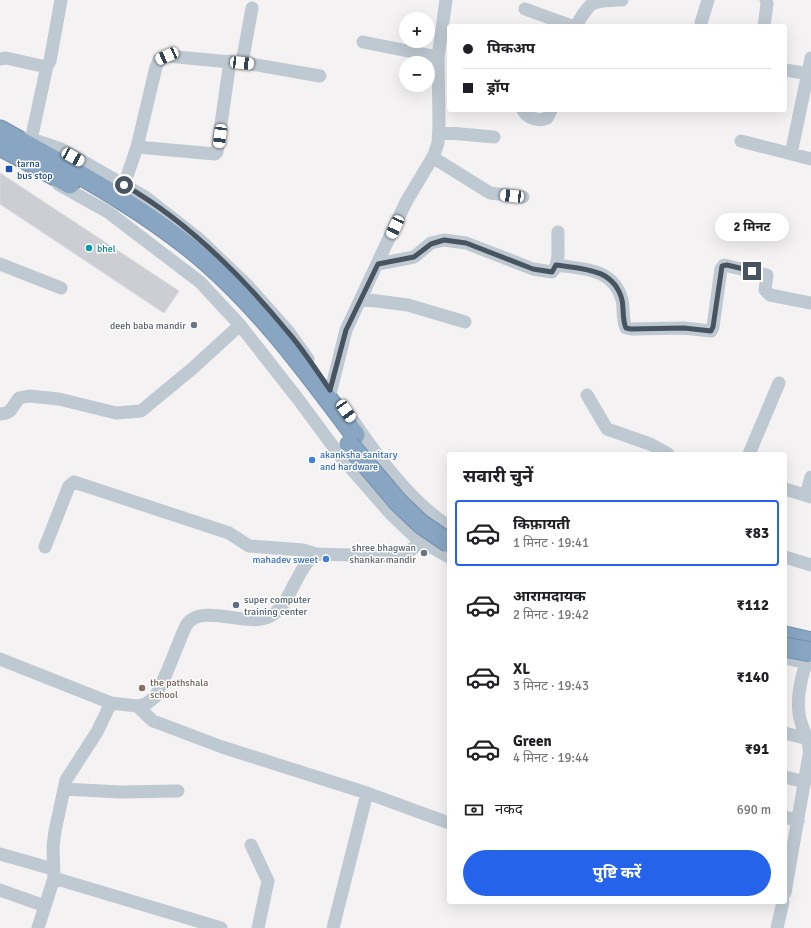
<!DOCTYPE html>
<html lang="hi">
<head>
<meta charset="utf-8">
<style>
	:root { --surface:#fff; --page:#f2f2f2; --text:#202124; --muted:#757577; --line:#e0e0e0; --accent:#2563eb }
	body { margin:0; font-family:Signika,"Noto Sans Devanagari",sans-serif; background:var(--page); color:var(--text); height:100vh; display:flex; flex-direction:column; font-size:15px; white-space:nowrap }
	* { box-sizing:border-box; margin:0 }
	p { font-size:13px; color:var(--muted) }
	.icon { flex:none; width:22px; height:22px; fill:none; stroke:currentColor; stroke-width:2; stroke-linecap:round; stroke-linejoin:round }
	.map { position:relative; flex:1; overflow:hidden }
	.details { position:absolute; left:447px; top:452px; width:340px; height:452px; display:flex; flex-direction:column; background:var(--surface); border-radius:4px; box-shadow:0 4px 16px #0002 }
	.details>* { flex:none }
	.guide { position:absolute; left:447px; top:24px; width:340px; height:88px; border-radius:4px; box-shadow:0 4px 16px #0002; display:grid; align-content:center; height:88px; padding:0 16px; background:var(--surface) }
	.fabs { position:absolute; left:399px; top:12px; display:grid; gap:8px }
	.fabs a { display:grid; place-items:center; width:36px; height:36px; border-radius:50%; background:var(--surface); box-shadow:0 4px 16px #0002; font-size:20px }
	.end { position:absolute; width:18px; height:18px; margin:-9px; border:5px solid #485561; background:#fff; box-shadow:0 0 0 2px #fff }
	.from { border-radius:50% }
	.bubble { position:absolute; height:28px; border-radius:14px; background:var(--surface); box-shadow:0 4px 16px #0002; font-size:13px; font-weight:700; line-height:28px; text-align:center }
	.car { position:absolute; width:12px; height:24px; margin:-12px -6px; border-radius:5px; box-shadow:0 0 3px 1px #0007; background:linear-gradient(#fff 24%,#345 0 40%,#fff 0 76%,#345 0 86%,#fff 0) }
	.guide b { display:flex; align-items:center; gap:14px; height:38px; font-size:15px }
	.guide b+b { border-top:1px solid var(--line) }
	.guide i { width:10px; height:10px; background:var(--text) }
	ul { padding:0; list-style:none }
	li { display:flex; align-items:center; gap:12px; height:66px; margin:0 8px 6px; padding:0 8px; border:2px solid transparent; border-radius:4px }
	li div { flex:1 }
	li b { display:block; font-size:15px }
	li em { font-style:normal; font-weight:700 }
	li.on { border-color:var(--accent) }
	li>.icon { width:36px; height:36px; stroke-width:1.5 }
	h2 { padding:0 16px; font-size:18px; line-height:48px }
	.pay { display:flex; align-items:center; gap:10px; height:44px; padding:0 16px; font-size:15px }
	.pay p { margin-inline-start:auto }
	.action { display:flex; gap:8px; margin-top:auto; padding:8px 16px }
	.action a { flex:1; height:46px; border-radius:24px; background:var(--accent); color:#fff; font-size:16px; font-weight:700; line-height:46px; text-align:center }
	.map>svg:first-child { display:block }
	.building { fill:#ccced4; stroke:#d6d8dd }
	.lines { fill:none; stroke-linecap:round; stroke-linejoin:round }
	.highway-casing { stroke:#7390ae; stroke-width:21 }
	.minor { stroke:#bfc9d2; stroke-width:13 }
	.highway { stroke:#88a5c2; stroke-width:19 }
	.highway-bridge-casing { stroke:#7390ae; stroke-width:21; stroke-linecap:butt }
	.highway-bridge { stroke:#88a5c2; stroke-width:19 }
	.route { stroke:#485561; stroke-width:5 }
	.transit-dot { fill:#1a4fb4; stroke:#fff; stroke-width:1.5 }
	.culture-dot { fill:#0f9aa8; stroke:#fff; stroke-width:1.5 }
	.worship-dot { fill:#6b7280; stroke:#fff; stroke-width:1.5 }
	.shop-dot { fill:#3f7fe0; stroke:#fff; stroke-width:1.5 }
	.service-dot { fill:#5c6f8a; stroke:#fff; stroke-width:1.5 }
	.education-dot { fill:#8d6e63; stroke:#fff; stroke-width:1.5 }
	.labels { text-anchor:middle; stroke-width:3; stroke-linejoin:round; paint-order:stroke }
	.transit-label { font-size:10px; fill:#164399; stroke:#fff; text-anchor:start }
	.culture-label { font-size:10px; fill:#0d838f; stroke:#fff; text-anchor:start }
	.worship-label { font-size:10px; fill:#5b616d; stroke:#fff; text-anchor:end }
	.shop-label { font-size:10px; fill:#366cbe; stroke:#fff; text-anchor:start }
	.service-label { font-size:10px; fill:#4e5e75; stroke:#fff; text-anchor:start }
	.education-label { font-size:10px; fill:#785e54; stroke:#fff; text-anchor:start }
</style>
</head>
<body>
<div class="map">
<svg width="811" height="928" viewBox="0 0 811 928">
	<rect width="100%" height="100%" fill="#f4f2f2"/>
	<path class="building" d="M0 173 179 291 164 313 0 204Z"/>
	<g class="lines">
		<defs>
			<path id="highway" d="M0 130C71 170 145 208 207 262 265 313 309 374 355 435
				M0 146 70 184
				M785 636 811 642"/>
		</defs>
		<use href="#highway" class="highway-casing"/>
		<path class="minor" d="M525 9 572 26
			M701 23 708 0
			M576 26C591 0 591 1 622 0
			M764 26 767 4 766 0
			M363 42 438 57
			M0 59 6 58 42 66H47L50 61 61 0
			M242 63 252 8
			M785 70 811 74
			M523 110C527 118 539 122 547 118L551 110
			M439 132 494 137
			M28 138 61 149 145 197 199 239 247 285 288 331 308 359
			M31 140 47 66
			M741 141 811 159
			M137 147 215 154 217 152 230 61
			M791 154 811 58
			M434 155 437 160 490 193 523 197
			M58 184 108 212 200 282 240 325 298 399 341 457 390 513 416 538 449 557
			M124 185 137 147 156 67 159 60 167 56 251 64 320 76
			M0 264 61 288
			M378 264 414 257 431 243 444 240 466 243 533 269 552 272C561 263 557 244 558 232
			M556 265C583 269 614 268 622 300 624 309 622 320 626 328L631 329 684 328 711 331 713 327 721 269 724 265 767 275 765 290 770 295 811 303
			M361 299 408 305 465 322
			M331 390 346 330 406 202 434 155 438 143 439 124 438 57 446 0
			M587 395 607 429 650 444 668 454
			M0 414 6 413 10 411 19 398 29 396 59 399 116 413 141 411 193 368 240 325
			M354 422C377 456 413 505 449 526
			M749 454 779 383
			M785 489 811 497
			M806 495 811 477
			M45 547 69 486 74 482 229 533 249 546 303 550 316 554
			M785 557 811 565
			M785 658 811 664
			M0 659 111 703 137 706 146 704 155 697C164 681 170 664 177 647 180 640 183 631 187 624 203 602 251 630 272 615 292 602 296 568 316 554L384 556 403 553 411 550 427 535
			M137 706 153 721 164 725 222 747 367 793 449 823
			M785 733 808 739
			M785 777 805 782
			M64 789 120 792 178 791
			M785 817 798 821
			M251 845 268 881 258 928
			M0 854 53 869
			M54 878 221 928
			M0 890 45 906
			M785 893 809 755C811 739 800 728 799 713 796 690 805 667 811 646
			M38 928 54 878 53 846 55 831 66 780 97 732 111 703
			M333 928 367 793
			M777 928 783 902"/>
		<use href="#highway" class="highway"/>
		<defs>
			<path id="highway-bridge" d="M349 444 398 502 421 524 449 543
				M785 647 811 652"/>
		</defs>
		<use href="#highway-bridge" class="highway-bridge-casing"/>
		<use href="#highway-bridge" class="highway-bridge"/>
	</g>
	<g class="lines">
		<path class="route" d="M124 185C187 221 241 275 287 331 303 349 316 370 330 390L346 330 378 264 414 257 431 244 444 240 466 243 533 269 552 272 556 265C583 269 614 268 622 300 624 309 622 320 626 328L631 329 684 328 711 331 713 327 722 266 727 265 752 271"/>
	</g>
	<rect class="transit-dot" x="5" y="165" width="8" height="8" rx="2"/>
	<circle class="culture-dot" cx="89" cy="248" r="4"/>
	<g class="worship-dot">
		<circle cx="194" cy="325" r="4"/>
		<circle cx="424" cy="553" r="4"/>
	</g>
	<g class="shop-dot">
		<circle cx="312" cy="460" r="4"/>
		<circle cx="326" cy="559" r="4"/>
	</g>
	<circle class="service-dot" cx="236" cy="605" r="4"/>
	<circle class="education-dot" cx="142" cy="688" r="4"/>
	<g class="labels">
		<g class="transit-label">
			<text x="17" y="167">tarna<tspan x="17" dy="12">bus stop</tspan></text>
		</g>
		<g class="culture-label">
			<text x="97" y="252">bhel</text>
		</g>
		<g class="worship-label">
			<text x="186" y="329">deeh baba mandir</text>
			<text x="416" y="551">shree bhagwan<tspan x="416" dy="12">shankar mandir</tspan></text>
		</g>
		<g class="shop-label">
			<text x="320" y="458">akanksha sanitary<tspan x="320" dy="12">and hardware</tspan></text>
			<text x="318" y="563" text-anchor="end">mahadev sweet</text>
		</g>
		<g class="service-label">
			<text x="244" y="603">super computer<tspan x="244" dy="12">training center</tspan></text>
		</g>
		<g class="education-label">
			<text x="150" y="686">the pathshala<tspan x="150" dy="12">school</tspan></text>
		</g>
	</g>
</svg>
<div class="fabs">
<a>+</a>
<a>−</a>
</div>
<i class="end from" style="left:124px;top:185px"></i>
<i class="end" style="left:752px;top:271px"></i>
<div class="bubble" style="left:715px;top:213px;width:74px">2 मिनट</div>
<i class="car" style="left:167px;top:56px;rotate:246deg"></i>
<i class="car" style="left:242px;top:63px;rotate:96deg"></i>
<i class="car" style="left:220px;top:136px;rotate:187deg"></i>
<i class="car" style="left:73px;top:157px;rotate:119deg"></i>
<i class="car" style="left:512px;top:196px;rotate:276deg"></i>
<i class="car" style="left:395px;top:227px;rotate:205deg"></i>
<i class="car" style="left:346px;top:411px;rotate:145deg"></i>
<div class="guide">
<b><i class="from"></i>पिकअप</b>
<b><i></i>ड्रॉप</b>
</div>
<section class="details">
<h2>सवारी चुनें</h2>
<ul>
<li class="on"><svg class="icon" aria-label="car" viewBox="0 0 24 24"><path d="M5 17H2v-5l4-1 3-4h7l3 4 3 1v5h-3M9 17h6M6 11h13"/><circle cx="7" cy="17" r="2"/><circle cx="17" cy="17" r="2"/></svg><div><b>किफ़ायती</b><p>1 मिनट · 19:41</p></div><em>₹83</em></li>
<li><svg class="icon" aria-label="car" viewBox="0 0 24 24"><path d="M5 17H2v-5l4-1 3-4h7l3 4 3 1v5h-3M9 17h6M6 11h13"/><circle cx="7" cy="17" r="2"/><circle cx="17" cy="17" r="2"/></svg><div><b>आरामदायक</b><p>2 मिनट · 19:42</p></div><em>₹112</em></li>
<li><svg class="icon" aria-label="car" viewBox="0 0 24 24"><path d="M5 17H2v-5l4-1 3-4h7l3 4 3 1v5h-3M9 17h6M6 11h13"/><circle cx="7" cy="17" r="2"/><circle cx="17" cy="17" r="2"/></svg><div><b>XL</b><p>3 मिनट · 19:43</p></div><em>₹140</em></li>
<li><svg class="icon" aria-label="car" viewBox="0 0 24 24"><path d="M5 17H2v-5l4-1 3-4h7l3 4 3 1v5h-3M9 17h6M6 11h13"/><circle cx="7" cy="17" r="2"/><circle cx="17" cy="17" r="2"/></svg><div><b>Green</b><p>4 मिनट · 19:44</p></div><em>₹91</em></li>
</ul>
<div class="pay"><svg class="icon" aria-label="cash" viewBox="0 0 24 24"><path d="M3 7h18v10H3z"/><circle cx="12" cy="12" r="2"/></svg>नकद<p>690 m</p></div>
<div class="action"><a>पुष्टि करें</a></div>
</section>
</div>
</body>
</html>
